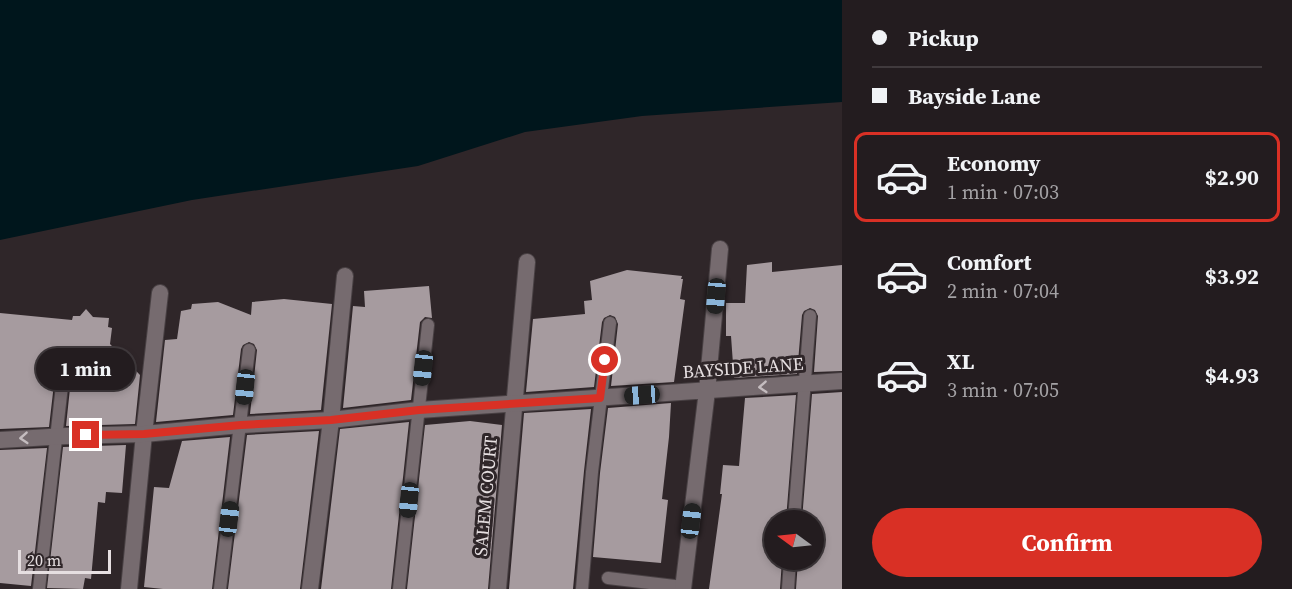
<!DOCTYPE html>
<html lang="en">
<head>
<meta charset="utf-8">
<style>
	:root { --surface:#231c1f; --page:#2f292c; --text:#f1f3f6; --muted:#a3a1a4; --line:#403a3d; --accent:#d93025 }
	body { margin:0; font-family:"Source Serif 4",serif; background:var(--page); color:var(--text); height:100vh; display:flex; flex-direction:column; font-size:22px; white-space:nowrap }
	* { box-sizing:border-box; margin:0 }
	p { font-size:20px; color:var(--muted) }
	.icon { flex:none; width:33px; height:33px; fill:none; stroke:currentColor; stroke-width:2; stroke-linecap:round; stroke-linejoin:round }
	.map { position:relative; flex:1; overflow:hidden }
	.details { display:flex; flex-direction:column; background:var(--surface); width:450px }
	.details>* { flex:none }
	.guide { display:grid; align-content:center; height:132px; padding:0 30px; background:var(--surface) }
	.needle { width:39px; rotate:285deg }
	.tools { position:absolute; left:764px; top:510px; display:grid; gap:12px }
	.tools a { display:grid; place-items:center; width:60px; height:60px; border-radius:50%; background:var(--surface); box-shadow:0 3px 9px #0003,0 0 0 2px var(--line); font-size:30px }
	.scale { position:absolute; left:18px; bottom:15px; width:93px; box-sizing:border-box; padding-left:6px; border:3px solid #e6dfe1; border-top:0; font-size:16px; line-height:21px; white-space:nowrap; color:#e6dfe1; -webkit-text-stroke:4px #2f2629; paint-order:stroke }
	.end { position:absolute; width:27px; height:27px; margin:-14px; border:8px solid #d93025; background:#fff; box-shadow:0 0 0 3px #fff }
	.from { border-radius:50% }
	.bubble { position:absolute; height:42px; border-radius:21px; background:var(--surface); box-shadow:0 3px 9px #0003,0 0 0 2px var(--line); font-size:20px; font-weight:700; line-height:42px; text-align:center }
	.car { position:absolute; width:18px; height:36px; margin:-18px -9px; border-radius:8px; box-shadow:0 0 4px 2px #0007; background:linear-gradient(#222 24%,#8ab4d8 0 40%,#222 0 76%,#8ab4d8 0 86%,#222 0) }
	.guide b { display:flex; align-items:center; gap:21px; height:57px; font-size:22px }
	.guide b+b { border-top:2px solid var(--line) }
	.guide i { width:15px; height:15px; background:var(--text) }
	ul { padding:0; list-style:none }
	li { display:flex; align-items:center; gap:18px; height:90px; margin:0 12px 9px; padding:0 18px; border:3px solid transparent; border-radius:12px }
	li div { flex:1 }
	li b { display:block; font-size:22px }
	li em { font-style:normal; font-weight:700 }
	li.active { border-color:var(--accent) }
	li>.icon { width:54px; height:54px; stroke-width:1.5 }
	.action { display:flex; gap:12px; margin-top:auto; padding:12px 30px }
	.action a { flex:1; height:69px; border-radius:36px; background:var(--accent); color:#fff; font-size:24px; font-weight:700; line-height:69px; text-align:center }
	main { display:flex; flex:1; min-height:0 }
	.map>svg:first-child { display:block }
	.water { fill:#00161c }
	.building { fill:#a69b9f }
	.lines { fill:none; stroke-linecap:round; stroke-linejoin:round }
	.service-casing { stroke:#494144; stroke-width:14 }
	.pedestrian-casing { stroke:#494144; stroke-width:18 }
	.minor-casing { stroke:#494144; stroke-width:18 }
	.service { stroke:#766b6f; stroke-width:12 }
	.pedestrian { stroke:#766b6f; stroke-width:16 }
	.minor { stroke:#766b6f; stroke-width:16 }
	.oneway { stroke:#c4bcbf }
	.route { stroke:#d93025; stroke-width:8 }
	.labels { text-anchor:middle; stroke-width:6; stroke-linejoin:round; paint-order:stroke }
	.street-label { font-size:18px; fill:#e6dfe1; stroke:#2f2629 }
</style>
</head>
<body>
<main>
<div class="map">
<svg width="842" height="589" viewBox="0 0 842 589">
	<rect width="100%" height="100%" fill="#2f2629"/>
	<path class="water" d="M0 0H842V102L642 116 525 132 418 166 192 200 0 240Z"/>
	<path class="building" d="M772 262V272L842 265V371L814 372 818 316 815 310 810 308 804 311 802 315 797 374 734 378 731 336H726V303H745L747 265Z
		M627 270 682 276 681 279H683L680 299 685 300 674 382 611 386 618 324 615 317 610 315 604 318 602 322 594 387 526 392 533 319 585 314 584 301 592 300 590 281Z
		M429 286 432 318 425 317 420 322 411 400 343 408 353 306 365 307 364 291Z
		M284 299 332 304 321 410 250 414 257 350 254 344 249 342 243 345 241 349 233 415 156 422 165 340 177 339 181 311 191 309 192 304 218 302 251 315 252 302Z
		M86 309 93 317 109 318 108 327 112 328 110 344 140 375 135 424 66 426 73 360 70 353 65 351 59 354 57 358 49 427 0 429V313L72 320 73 316H80Z
		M842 392V589H796L798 560H813V520H802L812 394Z
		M796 395 786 520H774V560H782L780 589H709L722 494H720L723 465 739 466 745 398Z
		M671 403 669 437 662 499 668 500 661 563 593 557 600 473 608 408Z
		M591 409 584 471 573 589H509L524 413Z
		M470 421 502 425 488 589H407L425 425Z
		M409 422 391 589H321L340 429Z
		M319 431 300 589H228L247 435Z
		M230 437 212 589H163L144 587 154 487 169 488 182 441Z
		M126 445 122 493 106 492 105 503 98 502 91 579 85 578 83 589 47 588 63 447Z
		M47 448 31 586 0 583V450Z"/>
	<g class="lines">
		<defs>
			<path id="service" d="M794 520 810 316
				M608 578 683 587
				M39 589 65 359
				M220 589 249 350
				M399 589 428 325
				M582 589 592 472 610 323
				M788 589 790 560"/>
			<path id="pedestrian" d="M129 589 144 434 160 293
				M310 589 331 420 345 276
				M498 589 527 262"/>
			<path id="minor" d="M0 440 66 436 144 434 241 425 331 420 419 410 842 381
				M683 589 707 391 720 249"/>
		</defs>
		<use href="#service" class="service-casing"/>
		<use href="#pedestrian" class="pedestrian-casing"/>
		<use href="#minor" class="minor-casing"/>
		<use href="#service" class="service"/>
		<use href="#pedestrian" class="pedestrian"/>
		<use href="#minor" class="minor"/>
	</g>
	<defs><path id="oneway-chevron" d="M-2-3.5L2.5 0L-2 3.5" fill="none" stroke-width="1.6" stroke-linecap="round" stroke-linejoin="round" transform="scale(1.5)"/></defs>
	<g class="oneway">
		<use href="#oneway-chevron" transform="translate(763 387) rotate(176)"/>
		<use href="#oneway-chevron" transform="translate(24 438) rotate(176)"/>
	</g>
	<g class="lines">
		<path class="route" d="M86 435 144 434 241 425 331 420 419 410 600 398 605 360"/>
	</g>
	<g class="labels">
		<g class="street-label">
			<text transform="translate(743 368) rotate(-4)" y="6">BAYSIDE LANE</text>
			<text transform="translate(486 496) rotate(-85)" y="6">SALEM COURT</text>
		</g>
	</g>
</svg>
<div class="tools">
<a><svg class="needle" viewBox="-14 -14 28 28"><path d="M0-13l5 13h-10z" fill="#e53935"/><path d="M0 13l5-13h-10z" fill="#a3a1a4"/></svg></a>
</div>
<div class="scale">20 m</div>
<i class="end from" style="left:605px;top:360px"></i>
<i class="end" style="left:86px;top:435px"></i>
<div class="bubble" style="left:36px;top:348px;width:99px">1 min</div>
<i class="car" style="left:716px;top:296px;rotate:185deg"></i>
<i class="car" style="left:423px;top:368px;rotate:186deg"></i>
<i class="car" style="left:245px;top:387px;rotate:186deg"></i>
<i class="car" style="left:642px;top:395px;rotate:266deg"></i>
<i class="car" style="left:409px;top:500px;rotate:186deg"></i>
<i class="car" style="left:229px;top:519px;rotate:7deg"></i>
<i class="car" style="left:691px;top:521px;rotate:7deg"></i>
</div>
<section class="details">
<div class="guide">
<b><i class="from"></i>Pickup</b>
<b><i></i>Bayside Lane</b>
</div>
<ul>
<li class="active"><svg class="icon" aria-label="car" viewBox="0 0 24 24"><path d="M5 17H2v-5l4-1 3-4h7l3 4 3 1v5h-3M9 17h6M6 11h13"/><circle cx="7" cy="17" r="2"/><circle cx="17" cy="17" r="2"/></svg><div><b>Economy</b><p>1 min · 07:03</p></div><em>$2.90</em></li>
<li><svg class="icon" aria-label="car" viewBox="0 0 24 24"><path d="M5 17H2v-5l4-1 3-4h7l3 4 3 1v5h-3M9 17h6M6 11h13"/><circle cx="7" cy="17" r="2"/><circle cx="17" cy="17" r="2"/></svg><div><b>Comfort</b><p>2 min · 07:04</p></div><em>$3.92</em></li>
<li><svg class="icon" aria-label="car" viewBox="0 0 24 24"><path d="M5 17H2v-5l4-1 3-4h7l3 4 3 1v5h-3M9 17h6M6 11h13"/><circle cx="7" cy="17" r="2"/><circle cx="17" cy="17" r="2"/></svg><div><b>XL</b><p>3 min · 07:05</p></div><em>$4.93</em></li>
</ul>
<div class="action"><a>Confirm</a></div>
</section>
</main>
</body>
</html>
